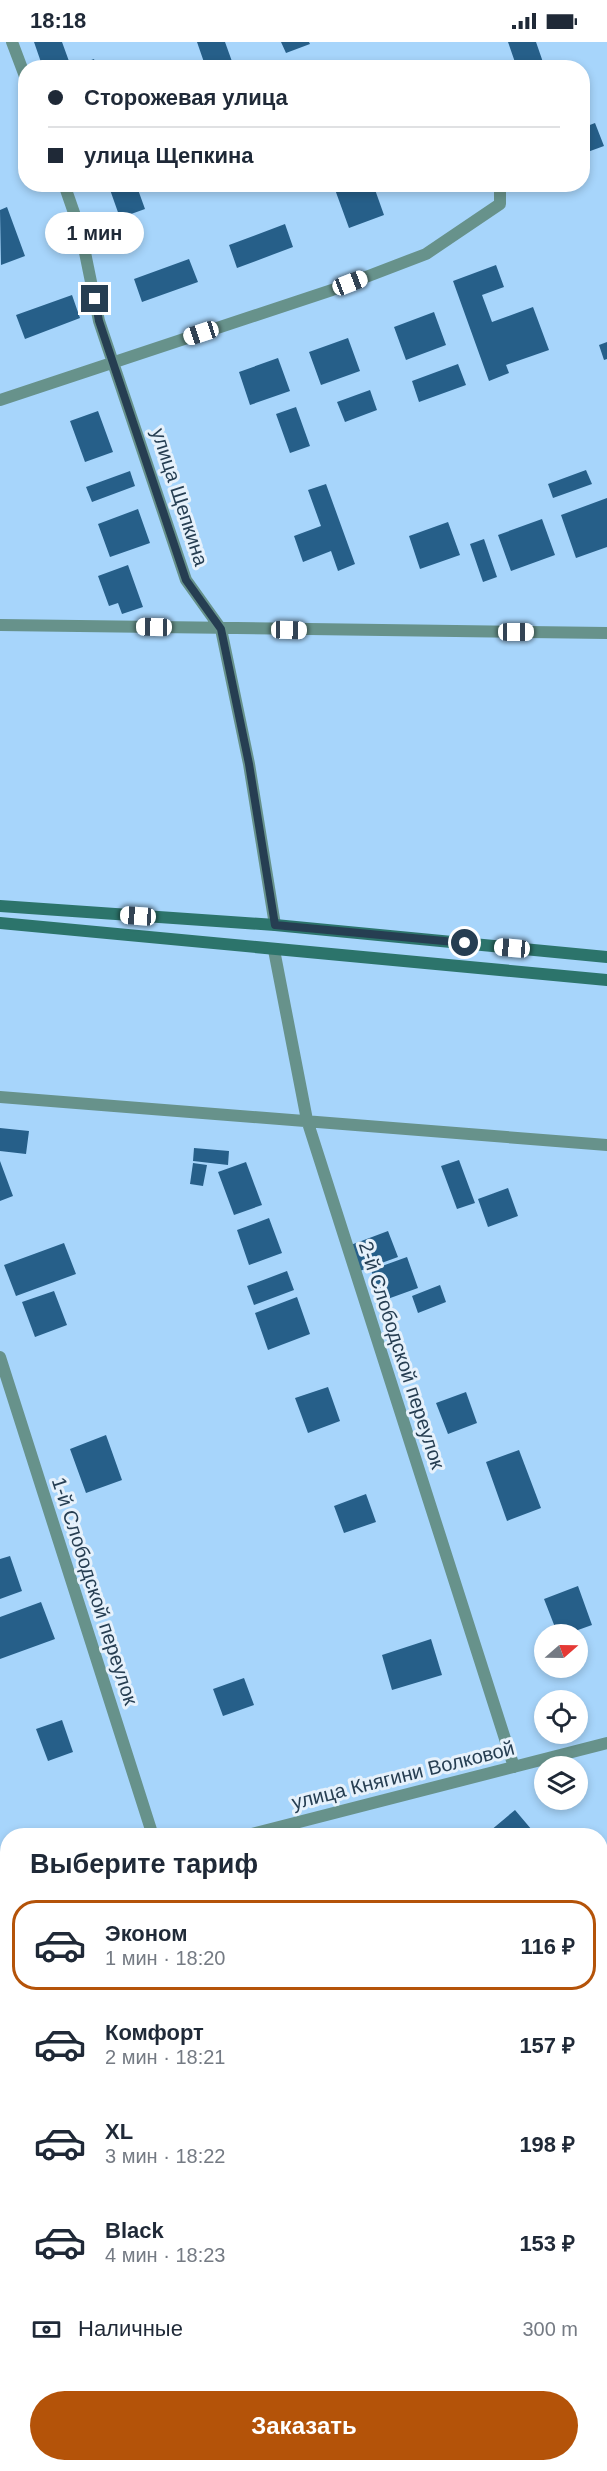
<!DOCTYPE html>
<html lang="ru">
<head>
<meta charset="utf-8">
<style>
	:root { --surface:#fff; --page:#f6f6f7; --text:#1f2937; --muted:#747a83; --line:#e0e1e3; --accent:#b45309 }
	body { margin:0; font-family:Helvetica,sans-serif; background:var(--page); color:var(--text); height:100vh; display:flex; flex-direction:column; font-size:22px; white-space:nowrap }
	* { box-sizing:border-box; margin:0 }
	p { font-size:20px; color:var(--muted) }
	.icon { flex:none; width:33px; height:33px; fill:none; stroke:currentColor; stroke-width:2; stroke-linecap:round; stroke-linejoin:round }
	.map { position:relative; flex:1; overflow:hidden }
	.details { position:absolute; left:0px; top:1786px; width:608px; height:644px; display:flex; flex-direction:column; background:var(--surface); border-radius:24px 24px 0 0; box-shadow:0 3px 9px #0003 }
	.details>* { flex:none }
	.hud { position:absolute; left:18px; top:18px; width:572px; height:132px; border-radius:24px; box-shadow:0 3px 9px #0003; display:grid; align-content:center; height:132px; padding:0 30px; background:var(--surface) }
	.needle { width:39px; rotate:70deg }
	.tools { position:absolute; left:534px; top:1582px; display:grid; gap:12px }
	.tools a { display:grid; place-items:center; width:54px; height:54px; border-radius:50%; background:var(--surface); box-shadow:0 3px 9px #0003; font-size:30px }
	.end { position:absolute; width:27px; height:27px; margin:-14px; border:8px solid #263e52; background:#fff; box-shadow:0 0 0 3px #fff }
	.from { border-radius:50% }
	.bubble { position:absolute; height:42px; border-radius:21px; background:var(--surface); box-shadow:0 3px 9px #0003; font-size:20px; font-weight:700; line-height:42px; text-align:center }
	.car { position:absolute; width:18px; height:36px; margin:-18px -9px; border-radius:8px; box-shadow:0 0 4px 2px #0007; background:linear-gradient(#fff 24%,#345 0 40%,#fff 0 76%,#345 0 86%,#fff 0) }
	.hud b { display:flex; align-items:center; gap:21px; height:57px; font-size:22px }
	.hud b+b { border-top:2px solid var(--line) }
	.hud i { width:15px; height:15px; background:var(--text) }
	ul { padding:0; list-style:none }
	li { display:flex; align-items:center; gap:18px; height:90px; margin:0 12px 9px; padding:0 18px; border:3px solid transparent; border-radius:24px }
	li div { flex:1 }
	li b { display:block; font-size:22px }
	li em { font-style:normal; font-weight:700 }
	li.selected { border-color:var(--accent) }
	li>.icon { width:54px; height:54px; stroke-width:1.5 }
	h2 { padding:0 30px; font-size:27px; line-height:72px }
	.pay { display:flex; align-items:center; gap:15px; height:66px; padding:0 30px; font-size:22px }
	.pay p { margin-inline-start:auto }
	.action { display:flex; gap:12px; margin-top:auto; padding:12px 30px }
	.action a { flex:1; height:69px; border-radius:36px; background:var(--accent); color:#fff; font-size:24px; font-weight:700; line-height:69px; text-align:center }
	.status { display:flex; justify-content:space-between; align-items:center; height:42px; padding:0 30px; background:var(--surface); direction:ltr }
	.status svg { height:16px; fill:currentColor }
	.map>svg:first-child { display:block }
	.building { fill:#265f89 }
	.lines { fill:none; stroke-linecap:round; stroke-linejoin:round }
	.street { stroke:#67928b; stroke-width:12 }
	.secondary { stroke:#2c746b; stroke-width:12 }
	.route { stroke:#263e52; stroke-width:8 }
	.labels { text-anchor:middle; stroke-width:6; stroke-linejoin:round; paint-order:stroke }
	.street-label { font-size:20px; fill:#263e52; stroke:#e6f1fb }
</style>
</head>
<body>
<div class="status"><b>18:18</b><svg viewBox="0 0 49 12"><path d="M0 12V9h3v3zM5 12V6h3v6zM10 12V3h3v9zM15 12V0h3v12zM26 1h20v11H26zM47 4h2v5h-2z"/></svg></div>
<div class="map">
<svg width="607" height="2429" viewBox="0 0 607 2429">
	<rect width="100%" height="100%" fill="#a7d5fb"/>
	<path class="building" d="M34 0H62L70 22 60 26H43Z
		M197 0H225L234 25 206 26Z
		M281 0H309L310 2 286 11Z
		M508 0H536L545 26H517Z
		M94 17 97 26H72V25Z
		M595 81 604 104 582 112V86Z
		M108 142H136L145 167 120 176Z
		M333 142H373L384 173 349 186Z
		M7 165 25 214 1 223 0 168Z
		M285 182 293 205 237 226 229 203Z
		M189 217 198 240 142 260 134 237Z
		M496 223 504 245 482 253 492 280 533 265 549 308 506 323 509 331 489 339 453 239Z
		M72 253 80 276 25 297 16 273Z
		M434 270 446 303 406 318 394 285Z
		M348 296 360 329 321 343 309 310Z
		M607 300V317L604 318 599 303Z
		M278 316 290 349 250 363 239 330Z
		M458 322 466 343 419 360 412 339Z
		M370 348 377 368 345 380 337 360Z
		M296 365 310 404 290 411 276 372Z
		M98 369 113 410 85 420 70 379Z
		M586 428 592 442 553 456 548 442Z
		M130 429 135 444 92 460 86 445Z
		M326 442 355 522 338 529 331 509 303 520 294 494 321 484 308 448Z
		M607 456V505L576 516 561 473Z
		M138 467 150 501 110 515 98 482Z
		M542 477 555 513 511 529 498 493Z
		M448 480 460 513 420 527 409 494Z
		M484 497 497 535 483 540 470 502Z
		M128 523 143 565 122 572 118 561 109 564 98 534Z
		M0 1086 29 1089 26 1112 0 1109Z
		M194 1106 229 1109 228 1123 193 1119Z
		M459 1118 475 1161 457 1167 441 1124Z
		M0 1119 13 1154 0 1159Z
		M246 1120 262 1163 234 1173 218 1130Z
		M193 1121 207 1123 203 1144 190 1142Z
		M508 1146 518 1174 488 1185 478 1157Z
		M269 1176 282 1211 249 1223 237 1188Z
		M388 1189 398 1215 357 1230 348 1204Z
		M64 1201 76 1232 16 1254 4 1223Z
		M407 1215 418 1246 382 1259 371 1228Z
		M287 1229 294 1248 254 1263 247 1244Z
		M440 1243 446 1260 418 1271 412 1254Z
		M54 1249 67 1283 35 1295 22 1260Z
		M297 1255 310 1292 268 1308 255 1271Z
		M328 1345 340 1379 308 1391 295 1356Z
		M466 1350 477 1381 448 1392 436 1361Z
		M106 1393 122 1438 86 1451 70 1407Z
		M519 1408 541 1466 507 1479 486 1420Z
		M366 1452 376 1480 344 1491 334 1464Z
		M10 1514 22 1549 0 1557V1517Z
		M578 1544 592 1583 564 1593H558L544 1557Z
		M41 1560 55 1597 0 1617V1575Z
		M431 1597 442 1633 392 1648 382 1613Z
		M244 1636 254 1663 223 1674 213 1647Z
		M62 1678 73 1710 48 1719 36 1687Z
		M515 1768 537 1794H484Z
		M600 1845 607 1853V1862L600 1868Z
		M600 1869 607 1877V1975L600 1967Z
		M607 2047V2095L600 2098V2049Z
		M0 2116 8 2131V2206L0 2191Z
		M600 2186 607 2202V2245L600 2248Z
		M8 2272V2315L0 2318V2275Z
		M607 2293V2429H598L596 2422H600V2296Z
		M8 2342V2388L0 2391V2345Z
		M8 2392V2422L88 2423 70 2429H0V2394Z"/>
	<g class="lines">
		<path class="street" d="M12 0 26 37
			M64 142 81 191 99 279 186 538 221 587 249 722 275 883
			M0 358 332 248 426 212 500 162V142
			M0 583 607 591
			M274 908 307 1078 514 1725
			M0 1055 607 1103
			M0 1315 153 1794
			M244 1794 607 1701
			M0 1857 8 1855"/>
		<path class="secondary" d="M0 864 275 883 607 915
			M0 881 607 938"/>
	</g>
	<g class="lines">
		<path class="route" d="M95 257 99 279 186 538 221 587 249 722 275 883 465 901"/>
	</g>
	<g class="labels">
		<g class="street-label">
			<text transform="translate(180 455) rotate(72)" y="7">улица Щепкина</text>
			<text transform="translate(402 1313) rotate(72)" y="7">2-й Слободской переулок</text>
			<text transform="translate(95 1549) rotate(72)" y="7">1-й Слободской переулок</text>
			<text transform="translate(403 1733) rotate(-14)" y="7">улица Княгини Волковой</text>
		</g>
	</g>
</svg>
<div class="tools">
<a><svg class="needle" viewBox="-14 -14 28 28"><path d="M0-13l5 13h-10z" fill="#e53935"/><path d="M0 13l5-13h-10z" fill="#747a83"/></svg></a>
<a><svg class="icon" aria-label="locate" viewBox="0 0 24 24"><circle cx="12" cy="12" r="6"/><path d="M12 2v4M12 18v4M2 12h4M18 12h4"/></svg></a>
<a><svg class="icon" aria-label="layers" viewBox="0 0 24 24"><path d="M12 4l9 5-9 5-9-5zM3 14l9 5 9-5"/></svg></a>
</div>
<i class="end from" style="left:465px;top:901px"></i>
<i class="end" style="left:95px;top:257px"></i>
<div class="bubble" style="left:45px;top:170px;width:99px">1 мин</div>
<i class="car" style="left:350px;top:241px;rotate:69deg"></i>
<i class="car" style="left:201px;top:291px;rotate:252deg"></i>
<i class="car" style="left:154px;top:585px;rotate:271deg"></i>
<i class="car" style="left:289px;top:588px;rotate:91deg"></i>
<i class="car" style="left:516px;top:590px;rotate:90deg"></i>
<i class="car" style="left:138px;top:874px;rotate:274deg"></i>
<i class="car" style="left:512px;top:906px;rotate:275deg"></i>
<div class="hud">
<b><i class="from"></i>Сторожевая улица</b>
<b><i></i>улица Щепкина</b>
</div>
<section class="details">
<h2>Выберите тариф</h2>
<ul>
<li class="selected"><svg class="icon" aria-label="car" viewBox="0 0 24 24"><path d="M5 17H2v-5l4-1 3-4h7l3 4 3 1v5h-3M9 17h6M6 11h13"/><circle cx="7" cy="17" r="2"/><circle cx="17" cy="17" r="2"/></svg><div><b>Эконом</b><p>1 мин · 18:20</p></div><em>116 ₽</em></li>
<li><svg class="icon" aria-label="car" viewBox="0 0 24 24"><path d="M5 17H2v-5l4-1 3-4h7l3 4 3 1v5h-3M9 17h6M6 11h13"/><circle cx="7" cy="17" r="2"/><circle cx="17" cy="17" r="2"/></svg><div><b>Комфорт</b><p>2 мин · 18:21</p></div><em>157 ₽</em></li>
<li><svg class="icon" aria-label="car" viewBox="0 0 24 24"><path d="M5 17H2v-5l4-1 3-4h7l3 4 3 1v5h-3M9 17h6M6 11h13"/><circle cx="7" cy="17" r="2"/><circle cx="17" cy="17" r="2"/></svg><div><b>XL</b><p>3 мин · 18:22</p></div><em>198 ₽</em></li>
<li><svg class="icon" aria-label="car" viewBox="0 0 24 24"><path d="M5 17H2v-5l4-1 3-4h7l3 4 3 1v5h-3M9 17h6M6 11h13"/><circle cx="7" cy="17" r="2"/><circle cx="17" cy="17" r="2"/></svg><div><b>Black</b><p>4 мин · 18:23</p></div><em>153 ₽</em></li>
</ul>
<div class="pay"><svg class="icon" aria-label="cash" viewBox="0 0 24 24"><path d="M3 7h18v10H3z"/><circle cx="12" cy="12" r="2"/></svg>Наличные<p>300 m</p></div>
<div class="action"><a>Заказать</a></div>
</section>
</div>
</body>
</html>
